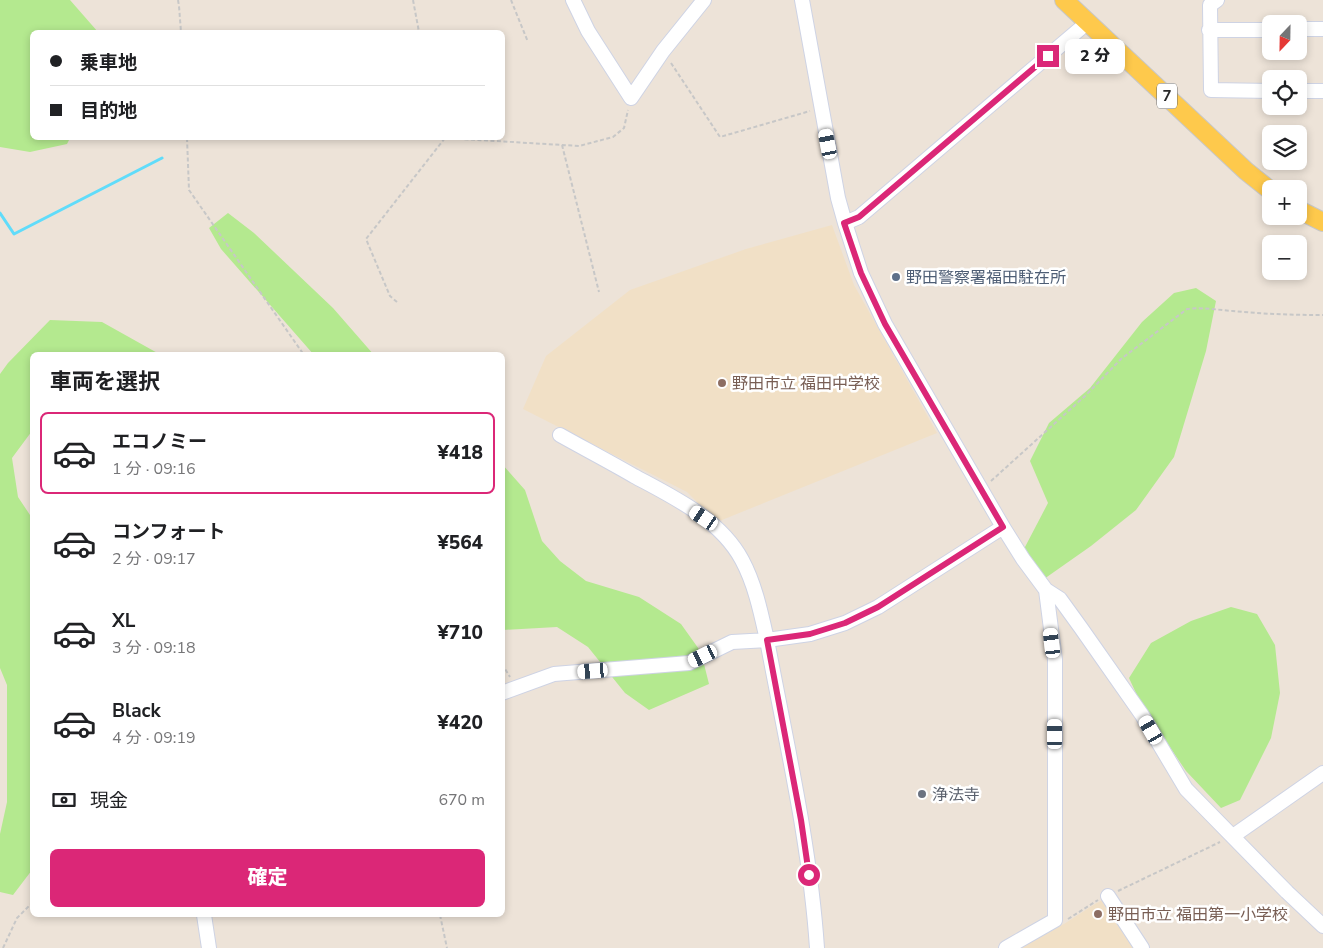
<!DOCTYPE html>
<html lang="ja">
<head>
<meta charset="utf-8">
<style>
	:root { --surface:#fff; --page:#f6f6f6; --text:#202124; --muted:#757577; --line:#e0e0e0; --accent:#db2777 }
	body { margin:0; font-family:"Nunito Sans","Noto Sans JP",sans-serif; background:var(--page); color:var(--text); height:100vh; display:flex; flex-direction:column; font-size:19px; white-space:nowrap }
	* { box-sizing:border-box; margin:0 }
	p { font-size:16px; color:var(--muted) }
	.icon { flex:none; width:28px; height:28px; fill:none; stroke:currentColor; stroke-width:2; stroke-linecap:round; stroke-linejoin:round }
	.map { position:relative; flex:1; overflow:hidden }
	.drawer { position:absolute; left:30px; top:352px; width:475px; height:565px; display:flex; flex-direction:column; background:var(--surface); border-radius:8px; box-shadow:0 2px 8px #0003 }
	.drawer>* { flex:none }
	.guide { position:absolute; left:30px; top:30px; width:475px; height:110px; border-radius:8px; box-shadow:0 2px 8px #0003; display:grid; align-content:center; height:110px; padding:0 20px; background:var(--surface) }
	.needle { width:32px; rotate:202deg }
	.tools { position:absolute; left:1262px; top:15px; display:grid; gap:10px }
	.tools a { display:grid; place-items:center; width:45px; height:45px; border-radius:8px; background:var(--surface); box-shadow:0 2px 8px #0003; font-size:25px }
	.end { position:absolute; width:22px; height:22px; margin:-11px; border:6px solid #db2777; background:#fff; box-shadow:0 0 0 2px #fff }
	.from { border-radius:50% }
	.bubble { position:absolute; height:35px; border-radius:8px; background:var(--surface); box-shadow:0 2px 8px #0003; font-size:16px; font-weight:800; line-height:35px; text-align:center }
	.car { position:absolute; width:15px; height:30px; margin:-15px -8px; border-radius:6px; box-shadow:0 0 4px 1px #0007; background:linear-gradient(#fff 24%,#345 0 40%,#fff 0 76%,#345 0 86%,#fff 0) }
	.guide b { display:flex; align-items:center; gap:18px; height:48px; font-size:19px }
	.guide b+b { border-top:1px solid var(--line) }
	.guide i { width:12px; height:12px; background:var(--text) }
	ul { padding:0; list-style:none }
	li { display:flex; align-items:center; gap:15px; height:82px; margin:0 10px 8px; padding:0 10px; border:2px solid transparent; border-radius:8px }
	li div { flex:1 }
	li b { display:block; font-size:19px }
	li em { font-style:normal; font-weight:800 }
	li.current { border-color:var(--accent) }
	li>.icon { width:45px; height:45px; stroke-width:1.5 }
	h2 { padding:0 20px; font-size:22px; line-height:60px }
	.pay { display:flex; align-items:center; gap:12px; height:55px; padding:0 20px; font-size:19px }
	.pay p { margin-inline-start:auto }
	.action { display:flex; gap:10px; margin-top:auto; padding:10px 20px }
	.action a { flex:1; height:58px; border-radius:8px; background:var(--accent); color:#fff; font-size:20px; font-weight:800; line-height:58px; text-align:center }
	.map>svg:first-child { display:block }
	.education { fill:#f1e0c6 }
	.green { fill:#b4e98f }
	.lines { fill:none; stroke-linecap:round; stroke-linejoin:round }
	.stream { stroke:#60dcfa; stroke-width:3 }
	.minor-casing { stroke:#ced3e4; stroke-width:16 }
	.major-casing { stroke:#c7c7c7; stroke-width:20 }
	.path { stroke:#c7c7c7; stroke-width:2; stroke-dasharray:4 2.5; stroke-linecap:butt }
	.minor { stroke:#fff; stroke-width:14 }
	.major { stroke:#fec94c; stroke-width:18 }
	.route { stroke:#db2777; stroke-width:6 }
	.service-dot { fill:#5c6f8a; stroke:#fff; stroke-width:2 }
	.education-dot { fill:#8d6e63; stroke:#fff; stroke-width:2 }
	.worship-dot { fill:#6b7280; stroke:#fff; stroke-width:2 }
	.labels { text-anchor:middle; stroke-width:5; stroke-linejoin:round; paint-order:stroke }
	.shield { fill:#fff; stroke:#696969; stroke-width:1 }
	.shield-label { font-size:15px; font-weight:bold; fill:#292929 }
	.service-label { font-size:16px; fill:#4e5e75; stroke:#fff; text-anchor:start }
	.education-label { font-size:16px; fill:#785e54; stroke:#fff; text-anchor:start }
	.worship-label { font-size:16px; fill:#5b616d; stroke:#fff; text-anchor:start }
</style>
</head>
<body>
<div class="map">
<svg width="1323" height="948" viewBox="0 0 1323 948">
	<rect width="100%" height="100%" fill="#ede3d8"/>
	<path class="education" d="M832 225 854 285 937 433 717 522 687 492 523 409 546 356 630 290 746 249Z
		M1106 898 1139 948H1020L1064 924 1095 904Z"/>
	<path class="green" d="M0 0H70L98 32H32V138H70L67 144 30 152 0 147Z
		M228 213 254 233 333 308 374 355H314L221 249 209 228Z
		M1196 288 1216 301 1206 351 1174 457 1136 510 1091 546 1044 579 1023 563 1025 547 1048 503 1030 461 1049 423 1090 388 1142 322 1174 293Z
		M50 320 102 322 161 355H32V431L12 458 18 497 32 518V870L13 895 0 892V834L7 802V685L0 668V374L8 363Z
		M502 464 525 490 542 541 560 561 586 581 639 597 681 624 701 652 709 684 649 710 625 693 588 647 557 627 503 630Z
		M1231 607 1257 614 1275 645 1280 693 1271 738 1240 800 1221 808 1186 771 1142 706 1129 678 1151 643 1191 621Z"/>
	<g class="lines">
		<path class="stream" d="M0 213 14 234 162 158"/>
		<defs>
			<path id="minor" d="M573 0 588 31 631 98 663 51 704 0
				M802 0 838 198 845 223 861 273 885 324 1003 527 1023 559 1046 590 1055 660V920L1006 948
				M1217 0 1210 5 1211 90 1271 91
				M1299 29H1323
				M1209 30H1271
				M1299 91H1323
				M845 223 859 217 1088 22
				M560 435C585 449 610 462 634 476 673 497 720 519 742 560 755 584 761 613 767 640 786 742 810 844 817 948
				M1046 590 1060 599 1081 628 1142 715 1186 789 1287 892 1323 926
				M502 693 554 674 689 663 732 642 767 640 810 634 845 623 878 607 1003 527
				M1233 836 1323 773
				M1108 896 1142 948
				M204 915 209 948"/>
			<path id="major" d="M1064 0 1246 171 1271 191
				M1299 210 1323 222"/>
		</defs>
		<use href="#minor" class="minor-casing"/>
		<use href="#major" class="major-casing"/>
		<path class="path" d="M178 0 179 6 181 32
			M413 0 419 32
			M511 0 528 42
			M671 63 720 137 810 111
			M187 138 189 190 304 355
			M445 138 579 146 613 137 624 128 628 110
			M562 145 599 292
			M397 302 390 296 366 239 445 138
			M991 481 1085 396 1121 359 1187 309C1203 307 1218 310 1233 311 1263 314 1293 315 1323 315
			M502 664 510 677
			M1118 891 1220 842
			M440 915 447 948
			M1068 919 1098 900
			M3 948 17 918 32 903"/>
		<use href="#minor" class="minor"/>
		<use href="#major" class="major"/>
	</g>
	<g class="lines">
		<path class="route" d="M809 875 801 820 767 640 810 634 845 623 878 607 1003 527 885 324 861 273 844 223 859 217 1048 56"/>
	</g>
	<circle class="service-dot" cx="896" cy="277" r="5"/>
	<g class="education-dot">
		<circle cx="722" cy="383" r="5"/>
		<circle cx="1098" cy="914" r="5"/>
	</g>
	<circle class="worship-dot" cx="922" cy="794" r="5"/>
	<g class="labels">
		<rect class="shield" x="1157" y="83.5" width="20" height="25" rx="4"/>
		<g class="shield-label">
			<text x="1167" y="101">7</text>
		</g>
		<g class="service-label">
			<text x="906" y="283">野田警察署福田駐在所</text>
		</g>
		<g class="education-label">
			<text x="732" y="389">野田市立 福田中学校</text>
			<text x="1108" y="920">野田市立 福田第一小学校</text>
		</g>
		<g class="worship-label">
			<text x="932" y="800">浄法寺</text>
		</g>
	</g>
</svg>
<div class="tools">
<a><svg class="needle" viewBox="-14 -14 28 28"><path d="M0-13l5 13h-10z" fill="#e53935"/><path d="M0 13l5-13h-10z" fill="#757577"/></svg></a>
<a><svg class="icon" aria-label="locate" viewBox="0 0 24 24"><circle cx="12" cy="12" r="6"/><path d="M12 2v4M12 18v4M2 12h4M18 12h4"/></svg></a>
<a><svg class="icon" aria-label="layers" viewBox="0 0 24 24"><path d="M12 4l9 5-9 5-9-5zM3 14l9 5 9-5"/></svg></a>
<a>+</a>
<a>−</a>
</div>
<i class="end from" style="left:809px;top:875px"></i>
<i class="end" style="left:1048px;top:56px"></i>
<div class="bubble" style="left:1065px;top:39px;width:60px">2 分</div>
<i class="car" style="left:828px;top:144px;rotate:349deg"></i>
<i class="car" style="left:704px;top:518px;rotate:304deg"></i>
<i class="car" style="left:1052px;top:643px;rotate:353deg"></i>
<i class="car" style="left:703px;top:656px;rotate:244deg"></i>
<i class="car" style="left:593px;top:671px;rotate:266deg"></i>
<i class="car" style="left:1151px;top:730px;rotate:330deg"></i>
<i class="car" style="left:1055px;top:734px;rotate:0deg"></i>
<div class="guide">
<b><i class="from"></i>乗車地</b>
<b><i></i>目的地</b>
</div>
<section class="drawer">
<h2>車両を選択</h2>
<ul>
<li class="current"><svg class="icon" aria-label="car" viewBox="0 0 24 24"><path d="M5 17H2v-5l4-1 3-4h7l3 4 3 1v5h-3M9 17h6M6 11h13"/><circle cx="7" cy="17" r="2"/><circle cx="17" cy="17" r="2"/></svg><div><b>エコノミー</b><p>1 分 · 09:16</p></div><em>¥418</em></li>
<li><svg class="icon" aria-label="car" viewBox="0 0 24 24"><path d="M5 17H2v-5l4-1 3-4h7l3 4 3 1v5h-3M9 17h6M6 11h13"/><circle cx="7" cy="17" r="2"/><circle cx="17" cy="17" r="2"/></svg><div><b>コンフォート</b><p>2 分 · 09:17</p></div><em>¥564</em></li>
<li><svg class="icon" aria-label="car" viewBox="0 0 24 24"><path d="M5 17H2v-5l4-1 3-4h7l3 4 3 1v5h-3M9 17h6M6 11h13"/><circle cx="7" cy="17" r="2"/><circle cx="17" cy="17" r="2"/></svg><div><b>XL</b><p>3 分 · 09:18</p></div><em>¥710</em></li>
<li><svg class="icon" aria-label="car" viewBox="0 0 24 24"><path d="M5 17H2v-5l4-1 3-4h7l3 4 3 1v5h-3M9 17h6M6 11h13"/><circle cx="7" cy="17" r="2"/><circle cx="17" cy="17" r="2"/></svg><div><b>Black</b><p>4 分 · 09:19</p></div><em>¥420</em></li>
</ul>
<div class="pay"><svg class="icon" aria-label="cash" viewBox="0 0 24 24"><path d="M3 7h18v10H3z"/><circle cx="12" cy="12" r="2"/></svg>現金<p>670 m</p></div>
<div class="action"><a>確定</a></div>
</section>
</div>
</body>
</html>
